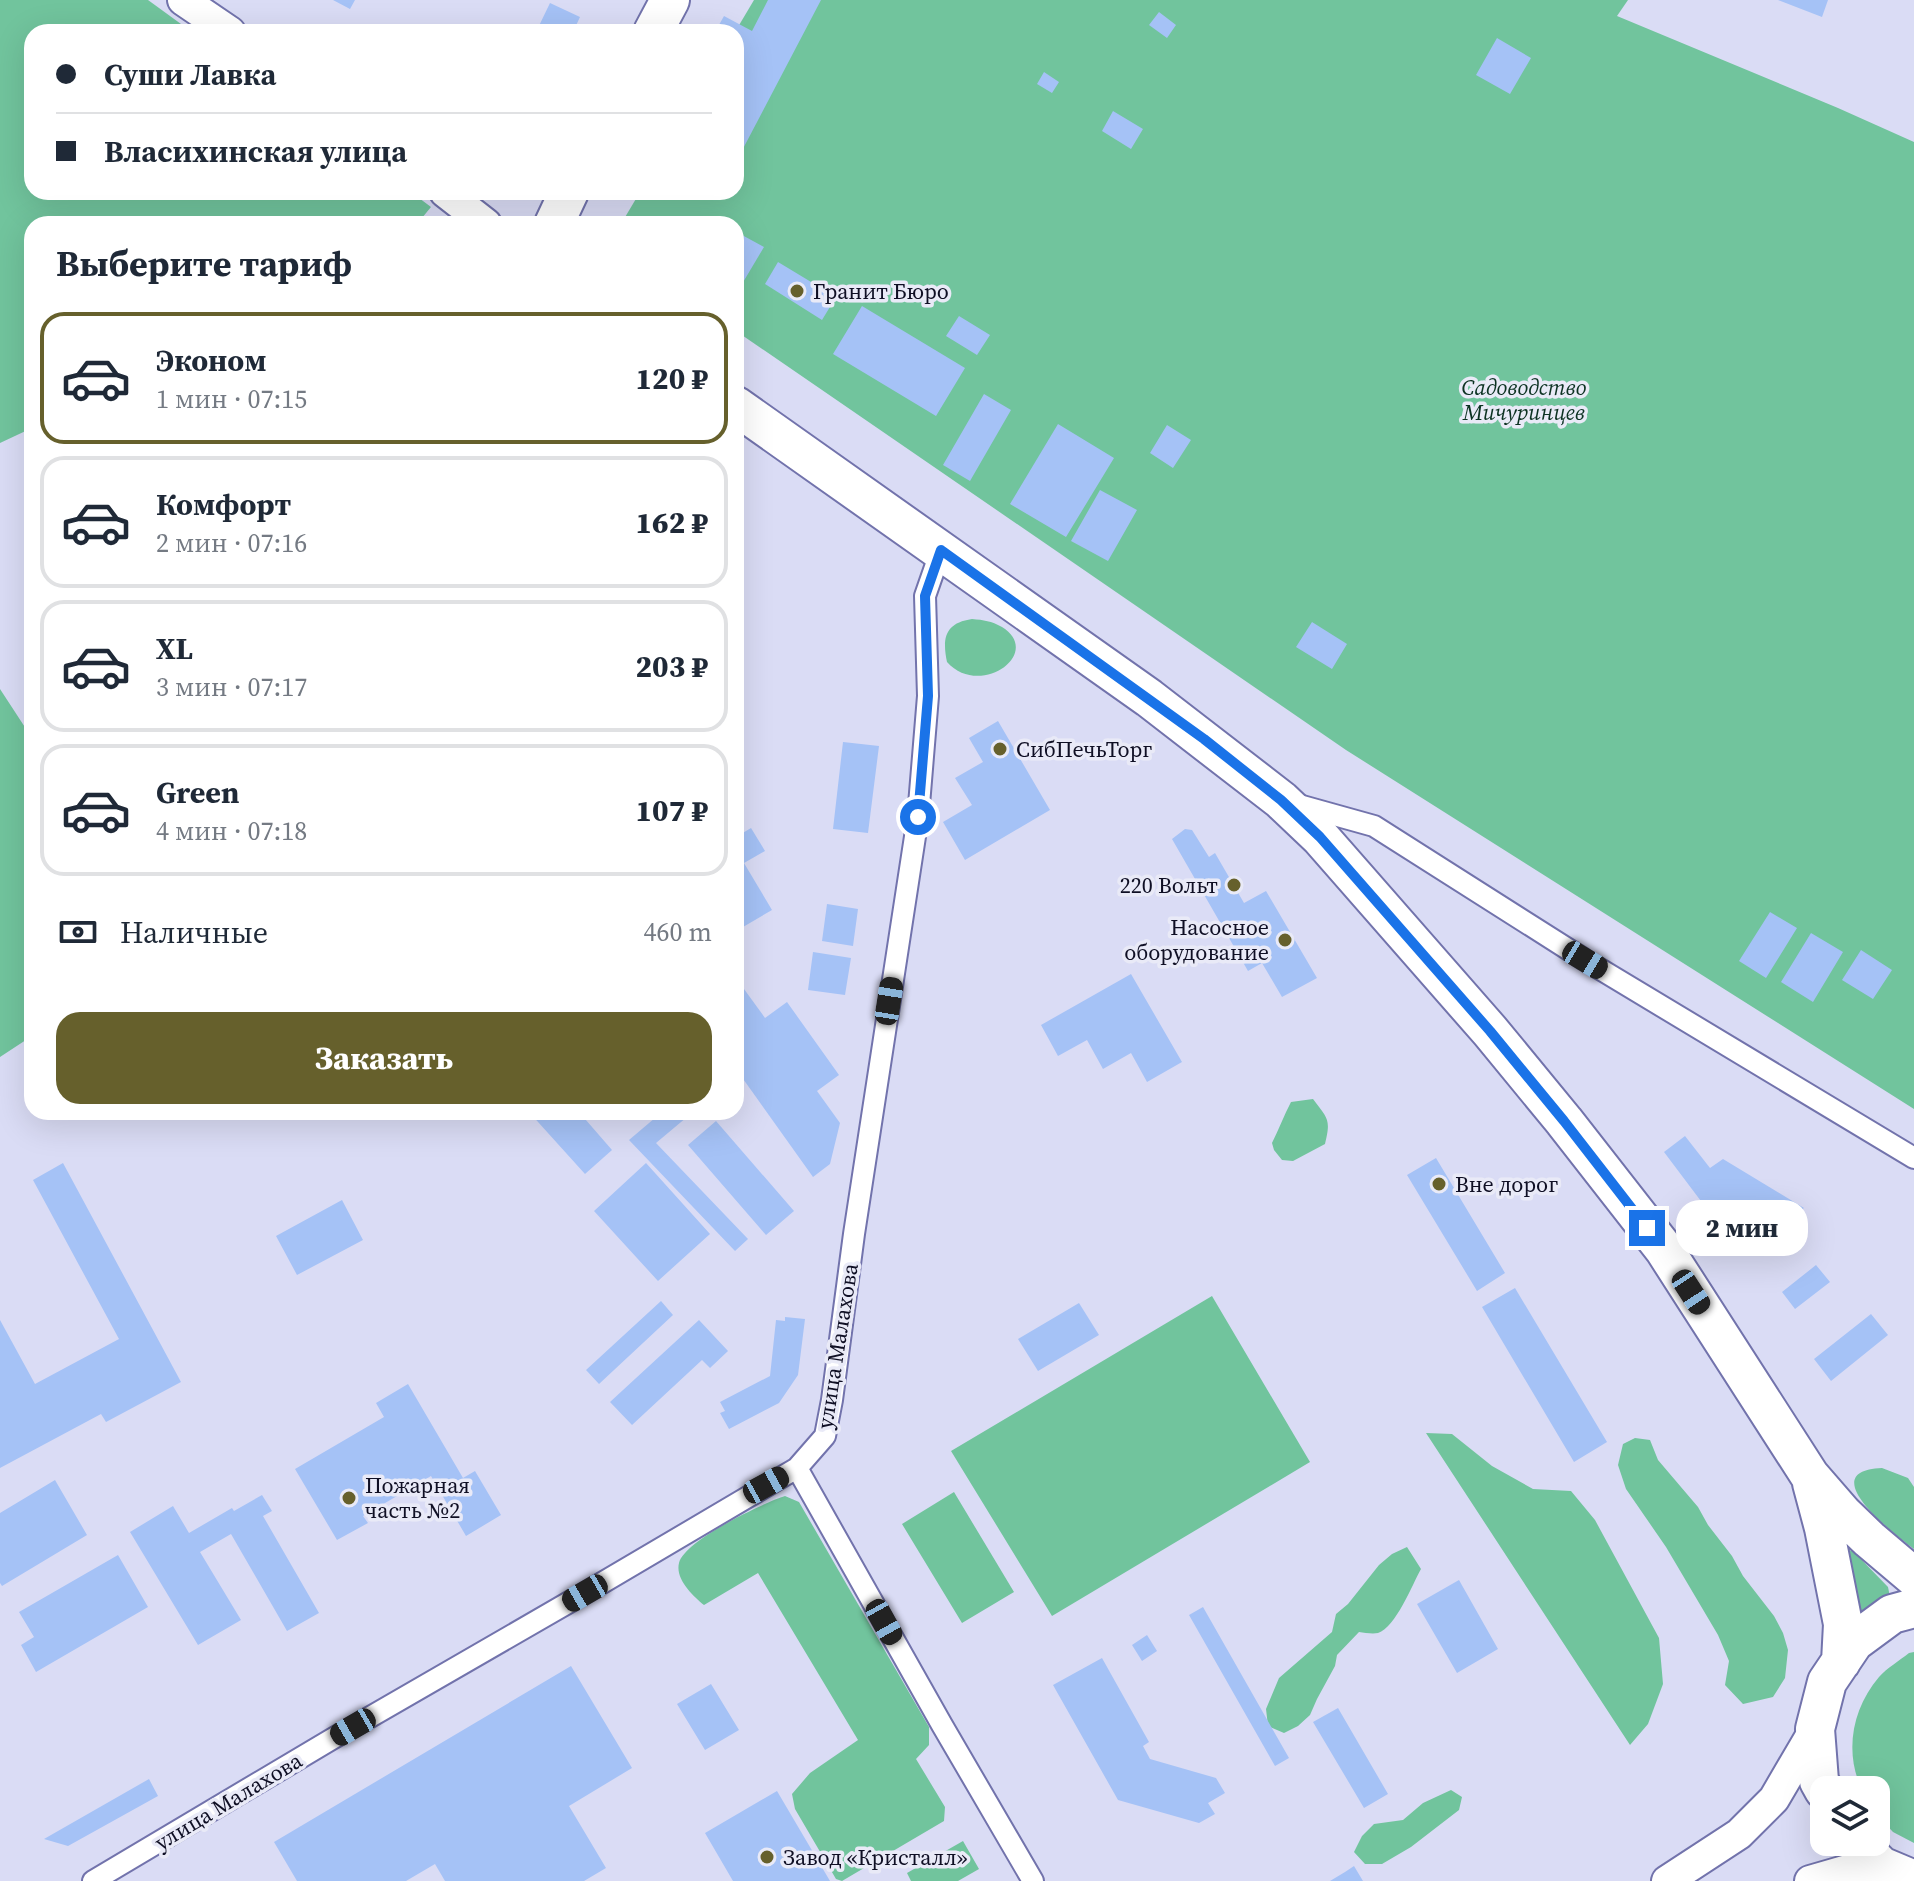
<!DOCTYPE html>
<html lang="ru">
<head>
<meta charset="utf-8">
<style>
	:root { --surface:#fff; --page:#f2f2f3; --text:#1f2937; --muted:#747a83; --line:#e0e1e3; --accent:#66602c }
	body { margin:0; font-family:"Source Serif 4",serif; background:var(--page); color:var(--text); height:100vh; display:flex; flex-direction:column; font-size:30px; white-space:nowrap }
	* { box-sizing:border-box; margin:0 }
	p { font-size:26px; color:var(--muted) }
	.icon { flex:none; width:44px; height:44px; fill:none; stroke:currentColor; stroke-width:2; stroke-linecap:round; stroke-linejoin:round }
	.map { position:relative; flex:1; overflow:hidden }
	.side { position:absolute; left:24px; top:216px; width:720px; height:904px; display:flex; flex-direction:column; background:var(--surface); border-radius:24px; box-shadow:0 8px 32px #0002 }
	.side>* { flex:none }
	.guide { position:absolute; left:24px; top:24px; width:720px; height:176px; border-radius:24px; box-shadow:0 8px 32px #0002; display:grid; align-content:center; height:176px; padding:0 32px; background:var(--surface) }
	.fabs { position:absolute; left:1810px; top:1776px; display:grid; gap:16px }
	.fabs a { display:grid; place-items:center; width:80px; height:80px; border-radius:16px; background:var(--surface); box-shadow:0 8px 32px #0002; font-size:40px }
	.end { position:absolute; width:36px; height:36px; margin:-18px; border:10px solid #1a73e8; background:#fff; box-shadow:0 0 0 4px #fff }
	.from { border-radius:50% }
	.bubble { position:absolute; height:56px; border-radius:24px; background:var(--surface); box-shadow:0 8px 32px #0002; font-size:26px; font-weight:800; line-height:56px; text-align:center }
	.car { position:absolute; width:24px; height:48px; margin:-24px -12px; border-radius:10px; box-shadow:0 0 6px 2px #0007; background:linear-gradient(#222 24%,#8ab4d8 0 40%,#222 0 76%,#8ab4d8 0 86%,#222 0) }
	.guide b { display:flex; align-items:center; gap:28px; height:76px; font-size:30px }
	.guide b+b { border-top:2px solid var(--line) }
	.guide i { width:20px; height:20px; background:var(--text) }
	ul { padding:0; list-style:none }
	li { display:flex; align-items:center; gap:24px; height:132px; margin:0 16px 12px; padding:0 16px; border:4px solid var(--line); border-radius:24px }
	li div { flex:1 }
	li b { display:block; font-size:30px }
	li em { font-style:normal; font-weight:800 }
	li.selected { border-color:var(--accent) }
	li>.icon { width:72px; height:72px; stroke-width:1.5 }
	h2 { padding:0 32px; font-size:36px; line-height:96px }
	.pay { display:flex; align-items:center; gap:20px; height:88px; padding:0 32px; font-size:30px }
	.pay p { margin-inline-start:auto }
	.primary-button { display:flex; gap:16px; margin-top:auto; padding:16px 32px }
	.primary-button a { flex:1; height:92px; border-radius:24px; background:var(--accent); color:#fff; font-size:32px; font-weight:800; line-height:92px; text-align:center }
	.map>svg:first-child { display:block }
	.green { fill:#71c49d }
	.building { fill:#a5c2f6 }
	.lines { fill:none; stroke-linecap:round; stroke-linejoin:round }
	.street-casing { stroke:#7273ac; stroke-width:24 }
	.secondary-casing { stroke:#7273ac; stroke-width:34 }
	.highway-casing { stroke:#7273ac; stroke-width:42 }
	.street { stroke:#fff; stroke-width:20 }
	.secondary { stroke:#fff; stroke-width:30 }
	.highway { stroke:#fff; stroke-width:38 }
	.route { stroke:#1a73e8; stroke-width:10 }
	.poi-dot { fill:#66602c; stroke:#e9eaf7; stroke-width:3 }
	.labels { text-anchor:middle; stroke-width:7; stroke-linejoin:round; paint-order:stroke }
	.poi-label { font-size:22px; fill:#0f0f24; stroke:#e9eaf7; text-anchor:start }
	.park-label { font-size:22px; font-style:italic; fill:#0c3222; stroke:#e9eaf7 }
	.street-label { font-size:22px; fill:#0f0f24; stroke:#e9eaf7 }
</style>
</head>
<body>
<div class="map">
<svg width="1914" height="1881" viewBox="0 0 1914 1881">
	<rect width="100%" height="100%" fill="#dadcf5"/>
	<path class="green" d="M0 0H148L192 32H32V192H411L431 207 417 224H32V428L0 443Z
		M754 0H1628L1617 16 1838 108 1914 142V1109L1346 750 736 331V224H621L640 192H736L735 32Z
		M972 619C984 620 991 621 1002 627 1044 653 980 699 947 662 942 638 945 623 972 619Z
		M0 689 32 738V1036L0 1057Z
		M1313 1099C1328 1119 1331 1119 1325 1144L1293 1161 1282 1160 1274 1150 1272 1143C1279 1129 1284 1115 1291 1102Z
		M1212 1296 1310 1462 1052 1616 951 1451Z
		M1426 1433 1452 1434 1492 1466 1533 1489 1571 1491 1595 1520 1659 1638 1663 1684 1648 1724 1630 1745Z
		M1635 1438 1650 1440 1658 1460 1698 1507 1708 1525 1732 1556 1743 1576 1774 1616 1783 1633 1788 1650 1785 1678 1773 1697 1743 1704 1725 1685 1729 1661 1718 1635 1666 1547 1626 1489 1618 1465 1623 1444Z
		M1882 1468 1908 1478 1914 1487V1549C1894 1534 1812 1471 1882 1468Z
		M954 1492 1014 1592 962 1623 902 1524Z
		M785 1496 799 1502 929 1727V1745L916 1759 945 1807 944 1821 842 1881 836 1879 795 1809 792 1794 810 1773 858 1740 758 1573 704 1605C693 1596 675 1579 679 1563 685 1540 763 1503 785 1496Z
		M1407 1547 1421 1569C1412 1585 1396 1627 1378 1633 1373 1634 1365 1633 1359 1632L1337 1655 1335 1666 1317 1699 1310 1715 1298 1726 1284 1733 1268 1726 1266 1709 1279 1678 1332 1632 1336 1614 1348 1604 1379 1565 1392 1554Z
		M1848 1550 1853 1551 1888 1587 1890 1597 1863 1613 1859 1614 1844 1551Z
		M1914 1652V1843L1893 1832 1876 1814V1790H1862C1844 1752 1852 1709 1879 1677 1887 1668 1899 1661 1909 1653Z
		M1451 1790 1462 1797 1459 1810 1411 1847 1382 1864H1365L1354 1852 1362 1836 1374 1824 1403 1820 1423 1803Z
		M963 1841 979 1869 958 1881H911L907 1873Z"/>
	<path class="building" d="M333 0H355L350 9Z
		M768 0H821L736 162V32H715L724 16 752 31Z
		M1778 0H1828L1822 17Z
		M550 3 580 17 573 32H536Z
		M1159 12 1176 25 1167 38 1149 25Z
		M1497 38 1531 58 1510 94 1476 75Z
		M1044 72 1059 82 1052 93 1037 84Z
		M1113 111 1143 129 1131 149 1102 131Z
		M742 235 764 247 742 284 736 281V245Z
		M778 262 836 297 822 320 765 284Z
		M862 306 965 368 936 416 833 354Z
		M959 316 990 335 977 355 946 336Z
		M984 394 1011 410 970 481 943 465Z
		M1058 424 1114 458 1066 537 1010 504Z
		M1167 425 1191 440 1173 468 1150 453Z
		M1100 490 1137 510 1108 561 1071 541Z
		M1312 622 1347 644 1332 669 1296 647Z
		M998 721 1050 810 965 860 943 822 972 805 955 778 983 762 969 738Z
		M843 742 879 746 868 833 833 829Z
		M751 828 765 851 744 863 772 910 743 927 736 916V837Z
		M1185 829 1192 830 1209 857 1215 853 1244 903 1266 891 1317 978 1282 997 1262 963 1248 971 1172 839Z
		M827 904 858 909 853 946 822 941Z
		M1770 912 1797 928 1766 978 1739 961Z
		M1811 933 1843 952 1813 1002 1781 982Z
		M1861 950 1892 970 1873 999 1842 980Z
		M813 952 851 958 845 995 808 990Z
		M1131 974 1182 1062 1147 1082 1131 1053 1103 1069 1087 1040 1058 1056 1041 1025Z
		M736 978 765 1018 787 1002 839 1075 817 1091 840 1123 830 1164 813 1177 736 1069Z
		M529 1112H579L612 1150 585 1174Z
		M662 1112H693L656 1143 748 1239 735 1251 629 1140Z
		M716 1121 794 1211 766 1235 688 1145Z
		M1685 1136 1710 1168 1723 1159 1804 1208 1740 1253 1664 1152Z
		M1436 1158 1505 1273 1477 1291 1407 1175Z
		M63 1163 181 1382 106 1422 101 1414 0 1468V1320L35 1384 119 1339 33 1180Z
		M646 1163 710 1234 658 1281 594 1211Z
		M342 1200 363 1240 297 1275 276 1236Z
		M1816 1265 1830 1282 1795 1309 1782 1292Z
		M1515 1288 1607 1442 1574 1462 1482 1307Z
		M661 1301 673 1315 599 1384 586 1370Z
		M1079 1303 1099 1335 1038 1371 1018 1339Z
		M1871 1314 1888 1335 1831 1381 1814 1359Z
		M785 1317 805 1319 798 1375 779 1403 729 1429 720 1413 725 1411 720 1402 770 1376 776 1320 785 1321Z
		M699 1320 728 1351 710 1368 702 1360 632 1425 610 1402Z
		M408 1384 463 1478 475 1471 501 1515 466 1536 431 1476 363 1516 368 1523 337 1540 295 1469 384 1417 376 1403Z
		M55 1480 87 1535 2 1586 0 1583V1513Z
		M262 1495 272 1511 263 1516 319 1613 287 1631 231 1534 200 1552 241 1620 198 1645 130 1532 173 1506 189 1533 232 1508 234 1511Z
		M118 1555 148 1607 36 1672 21 1645 34 1637 19 1612Z
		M1459 1580 1498 1649 1457 1673 1417 1604Z
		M1203 1607 1289 1758 1275 1766 1189 1615Z
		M1147 1635 1157 1651 1142 1661 1132 1645Z
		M1102 1658 1149 1742 1143 1746 1150 1759 1216 1778 1225 1793 1208 1803 1215 1814 1199 1823 1118 1800 1053 1685Z
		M571 1666 632 1768 569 1806 606 1868 584 1881H445L435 1864 406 1881H297L274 1842Z
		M711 1684 739 1730 705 1750 677 1704Z
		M1338 1708 1388 1794 1364 1808 1313 1722Z
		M149 1779 158 1796 68 1846 44 1839Z
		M777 1791 830 1881H733L705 1833Z
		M1354 1866 1363 1881H1330L1345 1872Z"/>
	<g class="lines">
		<defs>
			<path id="street" d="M1295 804 1374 826 1585 960 1914 1158
				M797 1468 942 1725 1033 1881
				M93 1881 332 1739 585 1593 797 1468 825 1436 832 1400 854 1234 918 817 928 696 925 596 941 550"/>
			<path id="secondary" d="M183 0 230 32
				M445 192 486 224
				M1667 1881 1739 1834 1774 1799 1815 1729
				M1810 1881 1848 1870 1881 1866"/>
			<path id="highway" d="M653 32 670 0
				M554 224 569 192
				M736 406 1149 698 1281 800 1320 837 1490 1031 1564 1121 1664 1249 1810 1476 1843 1514 1869 1539 1914 1577
				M1812 1483 1824 1528 1843 1624 1841 1662
				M1824 1790 1819 1781 1815 1729 1827 1682 1854 1642 1892 1614 1914 1608
				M1857 1842 1881 1866 1914 1880"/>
		</defs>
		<use href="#street" class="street-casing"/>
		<use href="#secondary" class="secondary-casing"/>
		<use href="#highway" class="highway-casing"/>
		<use href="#street" class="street"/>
		<use href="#secondary" class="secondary"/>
		<use href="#highway" class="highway"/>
	</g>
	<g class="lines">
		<path class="route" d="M918 817 928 696 925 596 941 550 1204 739 1281 800 1320 837 1490 1031 1564 1121 1647 1228"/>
	</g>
	<g class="poi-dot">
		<circle cx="797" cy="291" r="8"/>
		<circle cx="1000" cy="749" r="8"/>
		<circle cx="1234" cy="885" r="8"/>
		<circle cx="1285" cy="940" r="8"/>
		<circle cx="1439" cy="1184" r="8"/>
		<circle cx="349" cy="1498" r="8"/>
		<circle cx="767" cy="1857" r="8"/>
	</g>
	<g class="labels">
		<g class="poi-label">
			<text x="813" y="299">Гранит Бюро</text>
			<text x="1016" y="757">СибПечьТорг</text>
			<text x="1218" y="893" text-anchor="end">220 Вольт</text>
			<text x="1269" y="935" text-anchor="end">Насосное<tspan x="1269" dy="25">оборудование</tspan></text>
			<text x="1455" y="1192">Вне дорог</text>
			<text x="365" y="1493">Пожарная<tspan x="365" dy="25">часть №2</tspan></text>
			<text x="783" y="1865">Завод «Кристалл»</text>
		</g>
		<g class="park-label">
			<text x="1524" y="395">Садоводство<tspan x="1524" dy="25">Мичуринцев</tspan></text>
		</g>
		<g class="street-label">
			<text transform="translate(837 1346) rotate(-81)" y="8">улица Малахова</text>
			<text transform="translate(228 1801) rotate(-31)" y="8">улица Малахова</text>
		</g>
	</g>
</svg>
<div class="fabs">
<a><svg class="icon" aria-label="layers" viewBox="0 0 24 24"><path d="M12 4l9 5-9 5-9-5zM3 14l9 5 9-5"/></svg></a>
</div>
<i class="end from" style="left:918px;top:817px"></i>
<i class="end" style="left:1647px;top:1228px"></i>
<div class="bubble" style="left:1676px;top:1200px;width:132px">2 мин</div>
<i class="car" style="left:1585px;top:960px;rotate:121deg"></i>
<i class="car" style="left:889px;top:1001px;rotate:9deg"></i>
<i class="car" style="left:1691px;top:1292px;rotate:147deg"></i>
<i class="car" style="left:766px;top:1485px;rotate:61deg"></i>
<i class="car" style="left:585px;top:1593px;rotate:240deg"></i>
<i class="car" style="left:884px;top:1622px;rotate:151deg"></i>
<i class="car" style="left:353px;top:1727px;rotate:240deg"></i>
<div class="guide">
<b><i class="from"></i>Суши Лавка</b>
<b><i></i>Власихинская улица</b>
</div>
<section class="side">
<h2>Выберите тариф</h2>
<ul>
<li class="selected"><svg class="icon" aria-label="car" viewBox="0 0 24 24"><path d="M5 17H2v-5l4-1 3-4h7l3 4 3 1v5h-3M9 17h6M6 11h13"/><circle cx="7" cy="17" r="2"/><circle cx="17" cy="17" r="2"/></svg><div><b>Эконом</b><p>1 мин · 07:15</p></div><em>120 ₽</em></li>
<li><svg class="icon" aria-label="car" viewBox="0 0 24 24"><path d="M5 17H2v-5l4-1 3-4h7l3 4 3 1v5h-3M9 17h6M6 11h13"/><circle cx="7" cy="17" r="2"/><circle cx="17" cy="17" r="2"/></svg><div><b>Комфорт</b><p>2 мин · 07:16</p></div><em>162 ₽</em></li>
<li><svg class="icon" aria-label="car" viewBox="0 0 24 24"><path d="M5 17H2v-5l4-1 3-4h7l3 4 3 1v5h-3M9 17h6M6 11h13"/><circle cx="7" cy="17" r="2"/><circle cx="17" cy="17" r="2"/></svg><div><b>XL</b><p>3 мин · 07:17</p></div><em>203 ₽</em></li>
<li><svg class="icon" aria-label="car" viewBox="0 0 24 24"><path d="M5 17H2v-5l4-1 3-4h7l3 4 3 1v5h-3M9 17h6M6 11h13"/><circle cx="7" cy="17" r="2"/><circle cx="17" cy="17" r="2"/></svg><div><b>Green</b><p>4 мин · 07:18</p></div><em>107 ₽</em></li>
</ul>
<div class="pay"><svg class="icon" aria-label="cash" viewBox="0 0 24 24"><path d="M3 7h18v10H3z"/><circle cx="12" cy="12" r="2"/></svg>Наличные<p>460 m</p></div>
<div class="primary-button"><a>Заказать</a></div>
</section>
</div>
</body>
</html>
